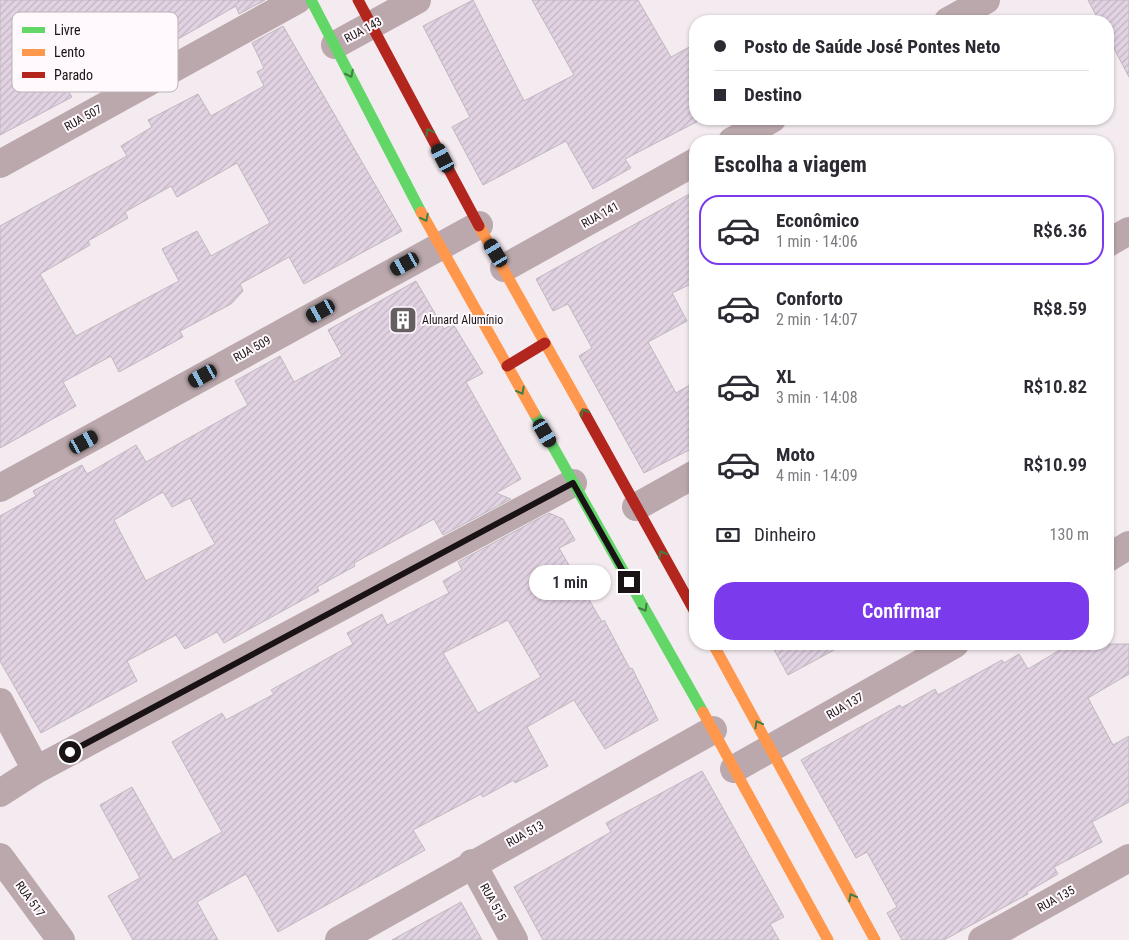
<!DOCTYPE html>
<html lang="pt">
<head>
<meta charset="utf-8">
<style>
	:root { --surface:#fff; --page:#f7f7f7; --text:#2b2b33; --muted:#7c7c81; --line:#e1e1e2; --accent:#7c3aed }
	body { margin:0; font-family:"Roboto Condensed",sans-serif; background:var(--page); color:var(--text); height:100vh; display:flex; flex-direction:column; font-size:19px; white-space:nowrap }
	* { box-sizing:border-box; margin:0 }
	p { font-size:16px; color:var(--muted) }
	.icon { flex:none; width:28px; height:28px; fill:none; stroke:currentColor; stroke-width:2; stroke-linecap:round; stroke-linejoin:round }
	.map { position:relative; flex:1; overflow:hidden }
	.drawer { position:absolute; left:689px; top:135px; width:425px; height:515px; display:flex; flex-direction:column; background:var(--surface); border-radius:20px; box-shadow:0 1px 4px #0004 }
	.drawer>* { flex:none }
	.banner { position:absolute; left:689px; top:15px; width:425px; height:110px; border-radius:20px; box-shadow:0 1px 4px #0004; display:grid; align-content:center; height:110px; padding:0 25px; background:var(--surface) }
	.end { position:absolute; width:22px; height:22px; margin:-11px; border:6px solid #191316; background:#fff; box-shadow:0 0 0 2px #fff }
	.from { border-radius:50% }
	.bubble { position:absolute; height:35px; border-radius:18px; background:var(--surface); box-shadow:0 1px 4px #0004; font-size:16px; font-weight:600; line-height:35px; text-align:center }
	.car { position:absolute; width:15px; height:30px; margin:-15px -8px; border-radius:6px; box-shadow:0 0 4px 1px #0007; background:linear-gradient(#222 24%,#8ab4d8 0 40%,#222 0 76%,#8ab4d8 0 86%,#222 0) }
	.banner b { display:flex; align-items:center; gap:18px; height:48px; font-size:19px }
	.banner b+b { border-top:1px solid var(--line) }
	.banner i { width:12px; height:12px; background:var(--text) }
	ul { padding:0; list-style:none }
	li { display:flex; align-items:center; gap:15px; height:70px; margin:0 10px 8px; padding:0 15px; border:2px solid transparent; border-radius:20px }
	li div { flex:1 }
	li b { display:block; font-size:19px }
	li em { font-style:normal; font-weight:600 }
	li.on { border-color:var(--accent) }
	li>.icon { width:45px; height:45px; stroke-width:1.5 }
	h2 { padding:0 25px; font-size:22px; line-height:60px }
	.pay { display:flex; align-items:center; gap:12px; height:55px; padding:0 25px; font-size:19px }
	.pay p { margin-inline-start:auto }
	.cta { display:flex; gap:10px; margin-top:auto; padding:10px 25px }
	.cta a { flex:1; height:58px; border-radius:20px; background:var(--accent); color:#fff; font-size:20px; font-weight:600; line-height:58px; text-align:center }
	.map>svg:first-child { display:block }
	.building { fill:url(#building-hatch); stroke:#bfb8bd; fill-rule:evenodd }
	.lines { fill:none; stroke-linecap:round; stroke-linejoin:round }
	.street { stroke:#bba8ac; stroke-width:28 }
	.fast { stroke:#63d668; stroke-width:11 }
	.slow { stroke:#ff974d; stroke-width:11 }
	.jam { stroke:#b3261e; stroke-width:11 }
	.oneway { stroke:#427e43 }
	.route { stroke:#191316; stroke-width:6 }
	.labels { text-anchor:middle; stroke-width:4; stroke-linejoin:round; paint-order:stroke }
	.street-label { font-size:12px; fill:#191316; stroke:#fff8fc }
	.poi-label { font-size:12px; fill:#191316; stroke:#fff8fc; text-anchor:start }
	.key { fill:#fff8fc; stroke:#bab3b7; stroke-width:1 }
	.key-label { font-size:14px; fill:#191316 }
</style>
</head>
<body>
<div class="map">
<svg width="1129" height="940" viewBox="0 0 1129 940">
	<defs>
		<pattern id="building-hatch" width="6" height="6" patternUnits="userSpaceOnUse" patternTransform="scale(1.25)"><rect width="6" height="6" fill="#e2d3e3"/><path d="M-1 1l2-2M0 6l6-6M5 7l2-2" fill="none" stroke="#c1b4c2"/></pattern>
	</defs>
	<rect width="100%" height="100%" fill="#f4ebf0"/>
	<path class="building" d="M0 0H265L239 14 236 6 171 43 169 40 119 68 116 63 68 91 72 97 0 135Z
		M473 0 524 101 574 75 532 0H638L671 57 695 44V119H702L625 159 631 168 593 189 566 141 483 185 452 127 470 117 423 26Z
		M1088 0H1129V77L1108 37V21H1099Z
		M283 26 402 231 304 284 289 257 240 284 243 291 231 304 180 331 183 337 119 372 111 356 63 382 76 406 0 448V226L127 156 121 146 152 127 148 120 198 94 211 116 264 86 257 72 264 68 252 43ZM237 163 270 223 211 256 197 231 162 249 179 281 76 336 40 274 90 245 88 241 128 218 125 212 171 186 177 197Z
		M695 191V282L672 293 687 321 648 342 676 393 695 382V447L644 473 579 356 592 348 568 304 553 311 536 279Z
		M416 281 444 329 453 324 483 373 466 382 521 479 496 493 511 499 443 535 434 519 354 563 355 566 317 587 319 591 224 643 217 632 185 649 176 635 127 661 137 681 41 733 0 661V516L36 496 33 491 82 465 87 474 136 445 146 462 248 405 235 381 280 356 294 382 342 356 328 330ZM163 492 172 507 190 498 215 544 146 581 114 520Z
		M549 513 563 519 575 540 559 548 602 622 604 620 630 669 632 668 658 720 605 749 574 700 527 727 548 766 515 783 514 780 483 797 481 794 413 830 425 850 278 932 246 874 197 902 218 940H133L108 896 140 878 100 805 132 787 173 860 222 832 172 742 222 713 226 720 274 694 271 690 353 644 347 633 382 614 387 625 449 593 443 581 462 570 458 562ZM508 620 541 677 478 713 443 653Z
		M771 644H845L788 675Z
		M1070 644H1129V674L1088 698 1113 745 1129 736V802L1092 822 1102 842 1054 867 1058 874 1027 892 1028 894 944 940H902L887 913 897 907 867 852 856 858 801 760 900 705 901 708 935 689 938 695 1002 660 1004 663 1019 654 1028 669Z
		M702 771 784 917 770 924 779 940H543L514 887 611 832 606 823Z
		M461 902 482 940H392Z"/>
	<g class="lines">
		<path class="street" d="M948 21 986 0
			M335 45 417 0
			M732 141 772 119
			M0 164 297 0
			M1108 243 1129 231
			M504 268 695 162
			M0 488 479 225
			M636 507 695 474
			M1108 558 1129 545
			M0 702 36 770
			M734 769 955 644
			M0 793 36 770 573 483
			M0 857 61 940
			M472 863 514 940
			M339 940 713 730
			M982 940 1129 858"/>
		<path class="fast" d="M311 0 421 212
			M534 413 703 712"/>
		<path class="slow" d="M421 212 534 413
			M479 226 585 414
			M713 644 875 940
			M703 712 828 940"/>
		<path class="jam" d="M358 0 479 226
			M507 366 545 343
			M585 414 695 612"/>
	</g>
	<defs><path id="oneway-chevron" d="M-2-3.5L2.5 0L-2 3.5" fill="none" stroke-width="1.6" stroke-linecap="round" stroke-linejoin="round" transform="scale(1.25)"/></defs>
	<g class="oneway">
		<use href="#oneway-chevron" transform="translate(350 74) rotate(63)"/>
		<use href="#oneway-chevron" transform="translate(429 132) rotate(-118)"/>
		<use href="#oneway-chevron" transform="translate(425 218) rotate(63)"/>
		<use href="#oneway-chevron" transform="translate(521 391) rotate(61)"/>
		<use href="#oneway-chevron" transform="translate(584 412) rotate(-119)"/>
		<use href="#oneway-chevron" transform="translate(662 554) rotate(-119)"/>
		<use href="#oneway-chevron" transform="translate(644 608) rotate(60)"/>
		<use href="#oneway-chevron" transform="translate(758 724) rotate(-119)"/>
		<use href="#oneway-chevron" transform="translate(852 897) rotate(-118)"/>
	</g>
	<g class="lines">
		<path class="route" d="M70 752 573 483 629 582"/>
	</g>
	<defs>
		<symbol id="building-square" viewBox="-11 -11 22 22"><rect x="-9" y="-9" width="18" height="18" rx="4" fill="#665f62" stroke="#fff8fc"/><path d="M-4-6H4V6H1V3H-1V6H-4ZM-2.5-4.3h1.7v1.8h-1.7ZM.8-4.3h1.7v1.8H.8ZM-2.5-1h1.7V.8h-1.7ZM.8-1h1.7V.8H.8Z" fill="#fff"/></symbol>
	</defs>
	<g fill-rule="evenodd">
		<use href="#building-square" x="387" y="304" width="32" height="32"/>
	</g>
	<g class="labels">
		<g class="street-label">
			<text transform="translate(363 30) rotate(-28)" y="4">RUA 143</text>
			<text transform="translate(83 118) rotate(-29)" y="4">RUA 507</text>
			<text transform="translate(600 215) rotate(-29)" y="4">RUA 141</text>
			<text transform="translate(252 349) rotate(-29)" y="4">RUA 509</text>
			<text transform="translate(845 706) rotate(-30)" y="4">RUA 137</text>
			<text transform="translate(525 834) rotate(-29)" y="4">RUA 513</text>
			<text transform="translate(30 899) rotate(54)" y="4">RUA 517</text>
			<text transform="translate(1056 899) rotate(-29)" y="4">RUA 135</text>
			<text transform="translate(493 902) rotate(61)" y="4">RUA 515</text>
		</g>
		<g class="poi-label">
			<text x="422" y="324">Alunard Alumínio</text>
		</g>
	</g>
	<rect x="12" y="12" width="166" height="80" rx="8" class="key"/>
	<rect x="22" y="27" width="23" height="6" fill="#63d668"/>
	<rect x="22" y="49" width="23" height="7" fill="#ff974d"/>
	<rect x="22" y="72" width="23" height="6" fill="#b3261e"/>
	<g class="key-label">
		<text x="54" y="35">Livre</text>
		<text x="54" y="57">Lento</text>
		<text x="54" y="80">Parado</text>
	</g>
</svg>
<i class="end from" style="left:70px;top:752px"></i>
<i class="end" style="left:629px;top:582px"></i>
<div class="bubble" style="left:529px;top:565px;width:82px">1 min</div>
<i class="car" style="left:443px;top:158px;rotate:332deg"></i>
<i class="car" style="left:496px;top:253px;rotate:329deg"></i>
<i class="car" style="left:405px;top:264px;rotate:241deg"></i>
<i class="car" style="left:321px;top:311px;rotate:241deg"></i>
<i class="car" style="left:203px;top:376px;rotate:241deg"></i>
<i class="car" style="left:545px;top:433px;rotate:150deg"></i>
<i class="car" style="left:84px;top:442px;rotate:61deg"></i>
<div class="banner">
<b><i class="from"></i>Posto de Saúde José Pontes Neto</b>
<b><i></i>Destino</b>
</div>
<section class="drawer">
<h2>Escolha a viagem</h2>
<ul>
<li class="on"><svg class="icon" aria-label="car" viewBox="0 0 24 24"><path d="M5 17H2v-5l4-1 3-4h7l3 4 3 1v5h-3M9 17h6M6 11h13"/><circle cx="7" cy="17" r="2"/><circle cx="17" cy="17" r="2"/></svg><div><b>Econômico</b><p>1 min · 14:06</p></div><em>R$6.36</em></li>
<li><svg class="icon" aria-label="car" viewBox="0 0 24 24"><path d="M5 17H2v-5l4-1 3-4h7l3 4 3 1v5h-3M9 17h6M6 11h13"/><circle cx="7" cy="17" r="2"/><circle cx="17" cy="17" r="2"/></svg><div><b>Conforto</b><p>2 min · 14:07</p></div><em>R$8.59</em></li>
<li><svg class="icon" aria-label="car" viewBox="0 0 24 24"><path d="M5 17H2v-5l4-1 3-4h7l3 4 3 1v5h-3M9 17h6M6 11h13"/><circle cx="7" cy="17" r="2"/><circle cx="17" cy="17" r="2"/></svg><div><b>XL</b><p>3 min · 14:08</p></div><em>R$10.82</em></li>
<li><svg class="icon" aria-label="car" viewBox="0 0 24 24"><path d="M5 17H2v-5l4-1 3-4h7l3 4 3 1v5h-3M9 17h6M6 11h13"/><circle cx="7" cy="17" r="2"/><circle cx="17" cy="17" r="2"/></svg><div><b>Moto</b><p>4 min · 14:09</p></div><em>R$10.99</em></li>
</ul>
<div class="pay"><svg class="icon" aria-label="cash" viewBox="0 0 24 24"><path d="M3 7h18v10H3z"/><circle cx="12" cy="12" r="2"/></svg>Dinheiro<p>130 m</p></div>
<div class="cta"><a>Confirmar</a></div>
</section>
</div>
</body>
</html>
